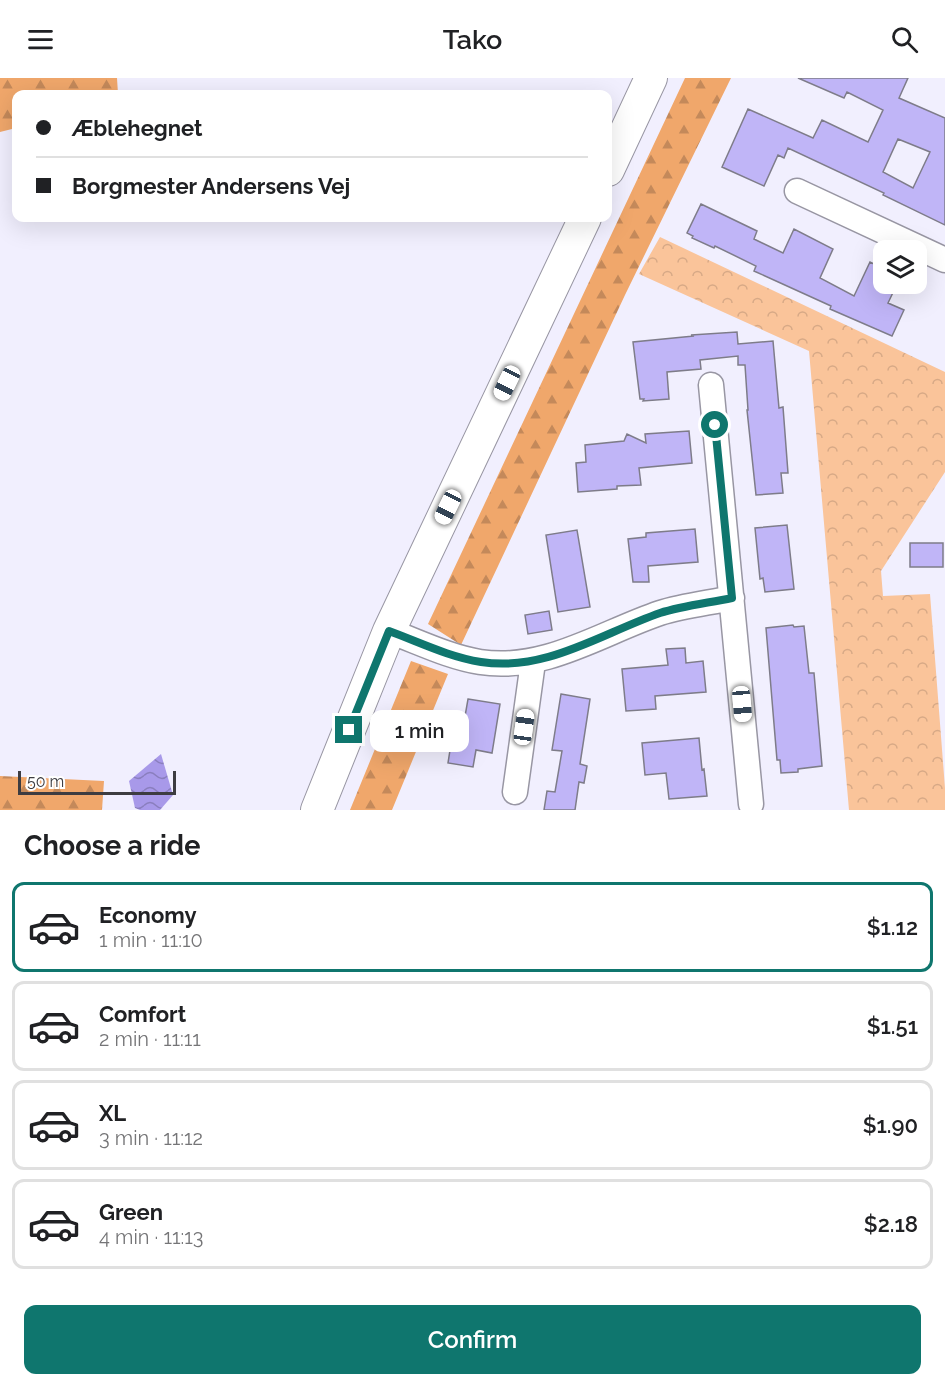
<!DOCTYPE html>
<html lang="en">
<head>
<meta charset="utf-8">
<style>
	:root { --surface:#fff; --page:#f2f2f2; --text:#202124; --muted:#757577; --line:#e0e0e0; --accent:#0f766e }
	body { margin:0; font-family:Raleway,sans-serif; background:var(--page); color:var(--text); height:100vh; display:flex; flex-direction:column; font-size:22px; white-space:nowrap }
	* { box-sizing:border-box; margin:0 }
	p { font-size:20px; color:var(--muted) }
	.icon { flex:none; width:33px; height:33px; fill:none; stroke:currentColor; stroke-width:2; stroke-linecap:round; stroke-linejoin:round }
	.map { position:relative; height:732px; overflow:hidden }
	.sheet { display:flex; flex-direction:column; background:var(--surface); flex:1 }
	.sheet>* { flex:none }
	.banner { position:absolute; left:12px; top:12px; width:600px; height:132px; border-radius:12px; box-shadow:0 6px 24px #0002; display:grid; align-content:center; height:132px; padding:0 24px; background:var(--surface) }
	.buttons { position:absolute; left:873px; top:162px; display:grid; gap:12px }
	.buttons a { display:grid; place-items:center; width:54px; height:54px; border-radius:12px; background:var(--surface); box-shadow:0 6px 24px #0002; font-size:30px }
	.scale { position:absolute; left:18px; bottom:15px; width:158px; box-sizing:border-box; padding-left:6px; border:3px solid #3d3c41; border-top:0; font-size:16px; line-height:21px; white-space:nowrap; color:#3d3c41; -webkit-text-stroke:4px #fff; paint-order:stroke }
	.end { position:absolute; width:27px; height:27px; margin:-14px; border:8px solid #0f766e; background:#fff; box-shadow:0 0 0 3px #fff }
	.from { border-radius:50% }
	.bubble { position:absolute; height:42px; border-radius:12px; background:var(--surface); box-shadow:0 6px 24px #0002; font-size:20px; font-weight:600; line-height:42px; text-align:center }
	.car { position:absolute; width:18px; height:36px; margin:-18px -9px; border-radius:8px; box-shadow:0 0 4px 2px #0007; background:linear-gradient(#fff 24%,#345 0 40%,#fff 0 76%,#345 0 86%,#fff 0) }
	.banner b { display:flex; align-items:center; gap:21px; height:57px; font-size:22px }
	.banner b+b { border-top:2px solid var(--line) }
	.banner i { width:15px; height:15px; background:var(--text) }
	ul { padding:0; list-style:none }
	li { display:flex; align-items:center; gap:18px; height:90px; margin:0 12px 9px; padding:0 12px; border:3px solid var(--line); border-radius:12px }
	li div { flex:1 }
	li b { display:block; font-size:22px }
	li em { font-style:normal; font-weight:600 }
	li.on { border-color:var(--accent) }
	li>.icon { width:54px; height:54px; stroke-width:1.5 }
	h2 { padding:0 24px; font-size:27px; line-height:72px }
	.button { display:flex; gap:12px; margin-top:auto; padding:12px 24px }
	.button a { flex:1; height:69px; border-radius:12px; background:var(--accent); color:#fff; font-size:24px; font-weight:600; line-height:69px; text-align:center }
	header { display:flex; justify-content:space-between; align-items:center; height:78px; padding:0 24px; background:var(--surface); font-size:27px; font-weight:600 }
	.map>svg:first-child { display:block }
	.forest { fill:url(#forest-firs) }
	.park { fill:url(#park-crowns) }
	.water { fill:url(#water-waves) }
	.building { fill:#c0b5f7; stroke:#7e7c89; stroke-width:1.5; fill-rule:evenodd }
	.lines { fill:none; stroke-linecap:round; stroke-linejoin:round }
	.minor-casing { stroke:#9896a3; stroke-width:27 }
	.tertiary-casing { stroke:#9896a3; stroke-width:34 }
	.minor { stroke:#fff; stroke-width:24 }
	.tertiary { stroke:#fff; stroke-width:32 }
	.route { stroke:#0f766e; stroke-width:8 }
</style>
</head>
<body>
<header><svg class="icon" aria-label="menu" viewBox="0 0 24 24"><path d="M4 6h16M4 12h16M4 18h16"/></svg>Tako<svg class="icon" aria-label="search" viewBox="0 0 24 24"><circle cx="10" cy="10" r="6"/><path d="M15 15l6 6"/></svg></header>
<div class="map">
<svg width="945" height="732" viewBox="0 0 945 732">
	<defs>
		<pattern id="forest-firs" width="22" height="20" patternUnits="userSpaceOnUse" patternTransform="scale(1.5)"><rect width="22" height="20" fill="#f0a76b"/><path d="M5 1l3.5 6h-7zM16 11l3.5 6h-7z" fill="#c4895a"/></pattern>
		<pattern id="park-crowns" width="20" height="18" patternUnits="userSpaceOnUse" patternTransform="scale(1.5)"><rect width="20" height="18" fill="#fac49a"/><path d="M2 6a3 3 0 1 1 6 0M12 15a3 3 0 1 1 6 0" fill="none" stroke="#d7a986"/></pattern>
		<pattern id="water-waves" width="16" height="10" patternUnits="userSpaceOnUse" patternTransform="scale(1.5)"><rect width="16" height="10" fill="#a899e9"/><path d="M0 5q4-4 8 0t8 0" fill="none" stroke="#8a7ebe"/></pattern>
	</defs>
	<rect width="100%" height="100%" fill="#f1effe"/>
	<path class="forest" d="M0 0H117L118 16H16V50L0 54Z
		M685 0H731L625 217 461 567 428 546Z
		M411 583 448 596 392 732H350Z
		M0 698 104 703 102 732H0Z"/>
	<path class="park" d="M660 159 945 294V394L881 493 883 518 930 516 945 710V732H849L809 273 639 196Z"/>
	<path class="water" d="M161 676 173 717 160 732H140L135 730 129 703Z"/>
	<path class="building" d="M798 0H908L899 20 945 40V147L883 117 884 115 788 70 784 80 778 77 764 108 722 89 748 31 813 60 822 42 868 64 883 32 847 14 844 20ZM898 61 930 74 913 110 883 94Z
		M701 126 757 153 754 161 783 175 794 151 833 171 820 200 854 218 870 184 884 191V206H897L888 225 904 232 892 258 830 231 831 228 754 193 756 188 715 168 714 170 692 160 693 158 687 155Z
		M737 254 738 266 773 263 779 330 783 329 788 395H781L783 415 756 417 747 332H748L745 287H738V278L700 282 701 291 667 294 669 321 643 323 644 321H640L633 264 694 258 691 257Z
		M689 353 692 385 639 390 641 407 617 408V411L578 414 576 385 586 384 585 367 624 363 627 356 646 365 645 356Z
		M787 447 794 511 765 514 763 500 760 501 755 450Z
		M695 451 698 484 648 488 649 504H633L628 461 646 459V455Z
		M577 452 590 529 558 534 546 457Z
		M910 465H943V489H910Z
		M549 533 552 552 528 556 525 537Z
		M793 547 794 549 804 548 809 595H814L822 688 798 691V694L781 695 780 682H777L766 550Z
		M685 570 686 585 703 583 706 614 655 618 656 631 626 633 622 591 668 587 666 571Z
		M561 616 590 621 580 686 587 688 584 705 579 704 575 732H544L547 713 555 714 562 673 552 672Z
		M468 621 500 626 492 675 476 672 473 689 448 685 451 666 460 667Z
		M699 660 702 692 704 691 707 718 669 721 666 695 645 697 642 665Z"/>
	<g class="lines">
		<defs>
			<path id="minor" d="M797 113 945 182
				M711 307 751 726
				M389 553C419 564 449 579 480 584 545 594 601 555 660 535 682 528 708 525 732 520
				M515 714 533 584"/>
			<path id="tertiary" d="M608 92 651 0
				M317 732 389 553 585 140"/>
		</defs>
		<use href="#minor" class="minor-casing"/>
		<use href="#tertiary" class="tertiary-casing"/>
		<use href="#minor" class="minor"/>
		<use href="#tertiary" class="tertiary"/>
	</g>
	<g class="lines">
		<path class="route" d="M349 652 389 553C419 564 449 579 481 584 546 594 600 556 660 535 682 528 708 525 732 520L715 347"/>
	</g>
</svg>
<div class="buttons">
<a><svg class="icon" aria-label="layers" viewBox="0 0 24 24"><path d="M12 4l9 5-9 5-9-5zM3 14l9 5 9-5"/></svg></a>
</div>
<div class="scale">50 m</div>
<i class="end from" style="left:715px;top:347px"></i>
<i class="end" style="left:349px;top:652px"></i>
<div class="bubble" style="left:370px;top:632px;width:99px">1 min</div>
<i class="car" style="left:507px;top:305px;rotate:206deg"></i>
<i class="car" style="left:448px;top:429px;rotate:206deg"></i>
<i class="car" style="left:742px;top:626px;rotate:175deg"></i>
<i class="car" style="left:524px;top:649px;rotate:8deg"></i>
<div class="banner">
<b><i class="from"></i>Æblehegnet</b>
<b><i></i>Borgmester Andersens Vej</b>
</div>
</div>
<section class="sheet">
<h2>Choose a ride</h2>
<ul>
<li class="on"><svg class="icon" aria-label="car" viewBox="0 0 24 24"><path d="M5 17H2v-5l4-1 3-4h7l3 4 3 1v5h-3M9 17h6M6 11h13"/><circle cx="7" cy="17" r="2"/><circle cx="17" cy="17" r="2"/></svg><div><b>Economy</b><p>1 min · 11:10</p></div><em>$1.12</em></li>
<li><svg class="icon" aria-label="car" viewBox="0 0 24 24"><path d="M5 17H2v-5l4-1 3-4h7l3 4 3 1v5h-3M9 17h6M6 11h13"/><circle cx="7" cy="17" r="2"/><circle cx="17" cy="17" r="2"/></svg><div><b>Comfort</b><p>2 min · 11:11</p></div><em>$1.51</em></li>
<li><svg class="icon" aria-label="car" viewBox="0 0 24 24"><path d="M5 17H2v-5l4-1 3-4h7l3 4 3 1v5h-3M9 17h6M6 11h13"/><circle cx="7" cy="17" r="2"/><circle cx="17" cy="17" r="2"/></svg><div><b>XL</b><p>3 min · 11:12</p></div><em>$1.90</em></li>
<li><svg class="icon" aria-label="car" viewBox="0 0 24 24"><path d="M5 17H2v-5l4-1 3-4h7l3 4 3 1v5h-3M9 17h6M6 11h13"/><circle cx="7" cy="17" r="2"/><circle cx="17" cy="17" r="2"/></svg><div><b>Green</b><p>4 min · 11:13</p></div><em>$2.18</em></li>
</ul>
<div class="button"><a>Confirm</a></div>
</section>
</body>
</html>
